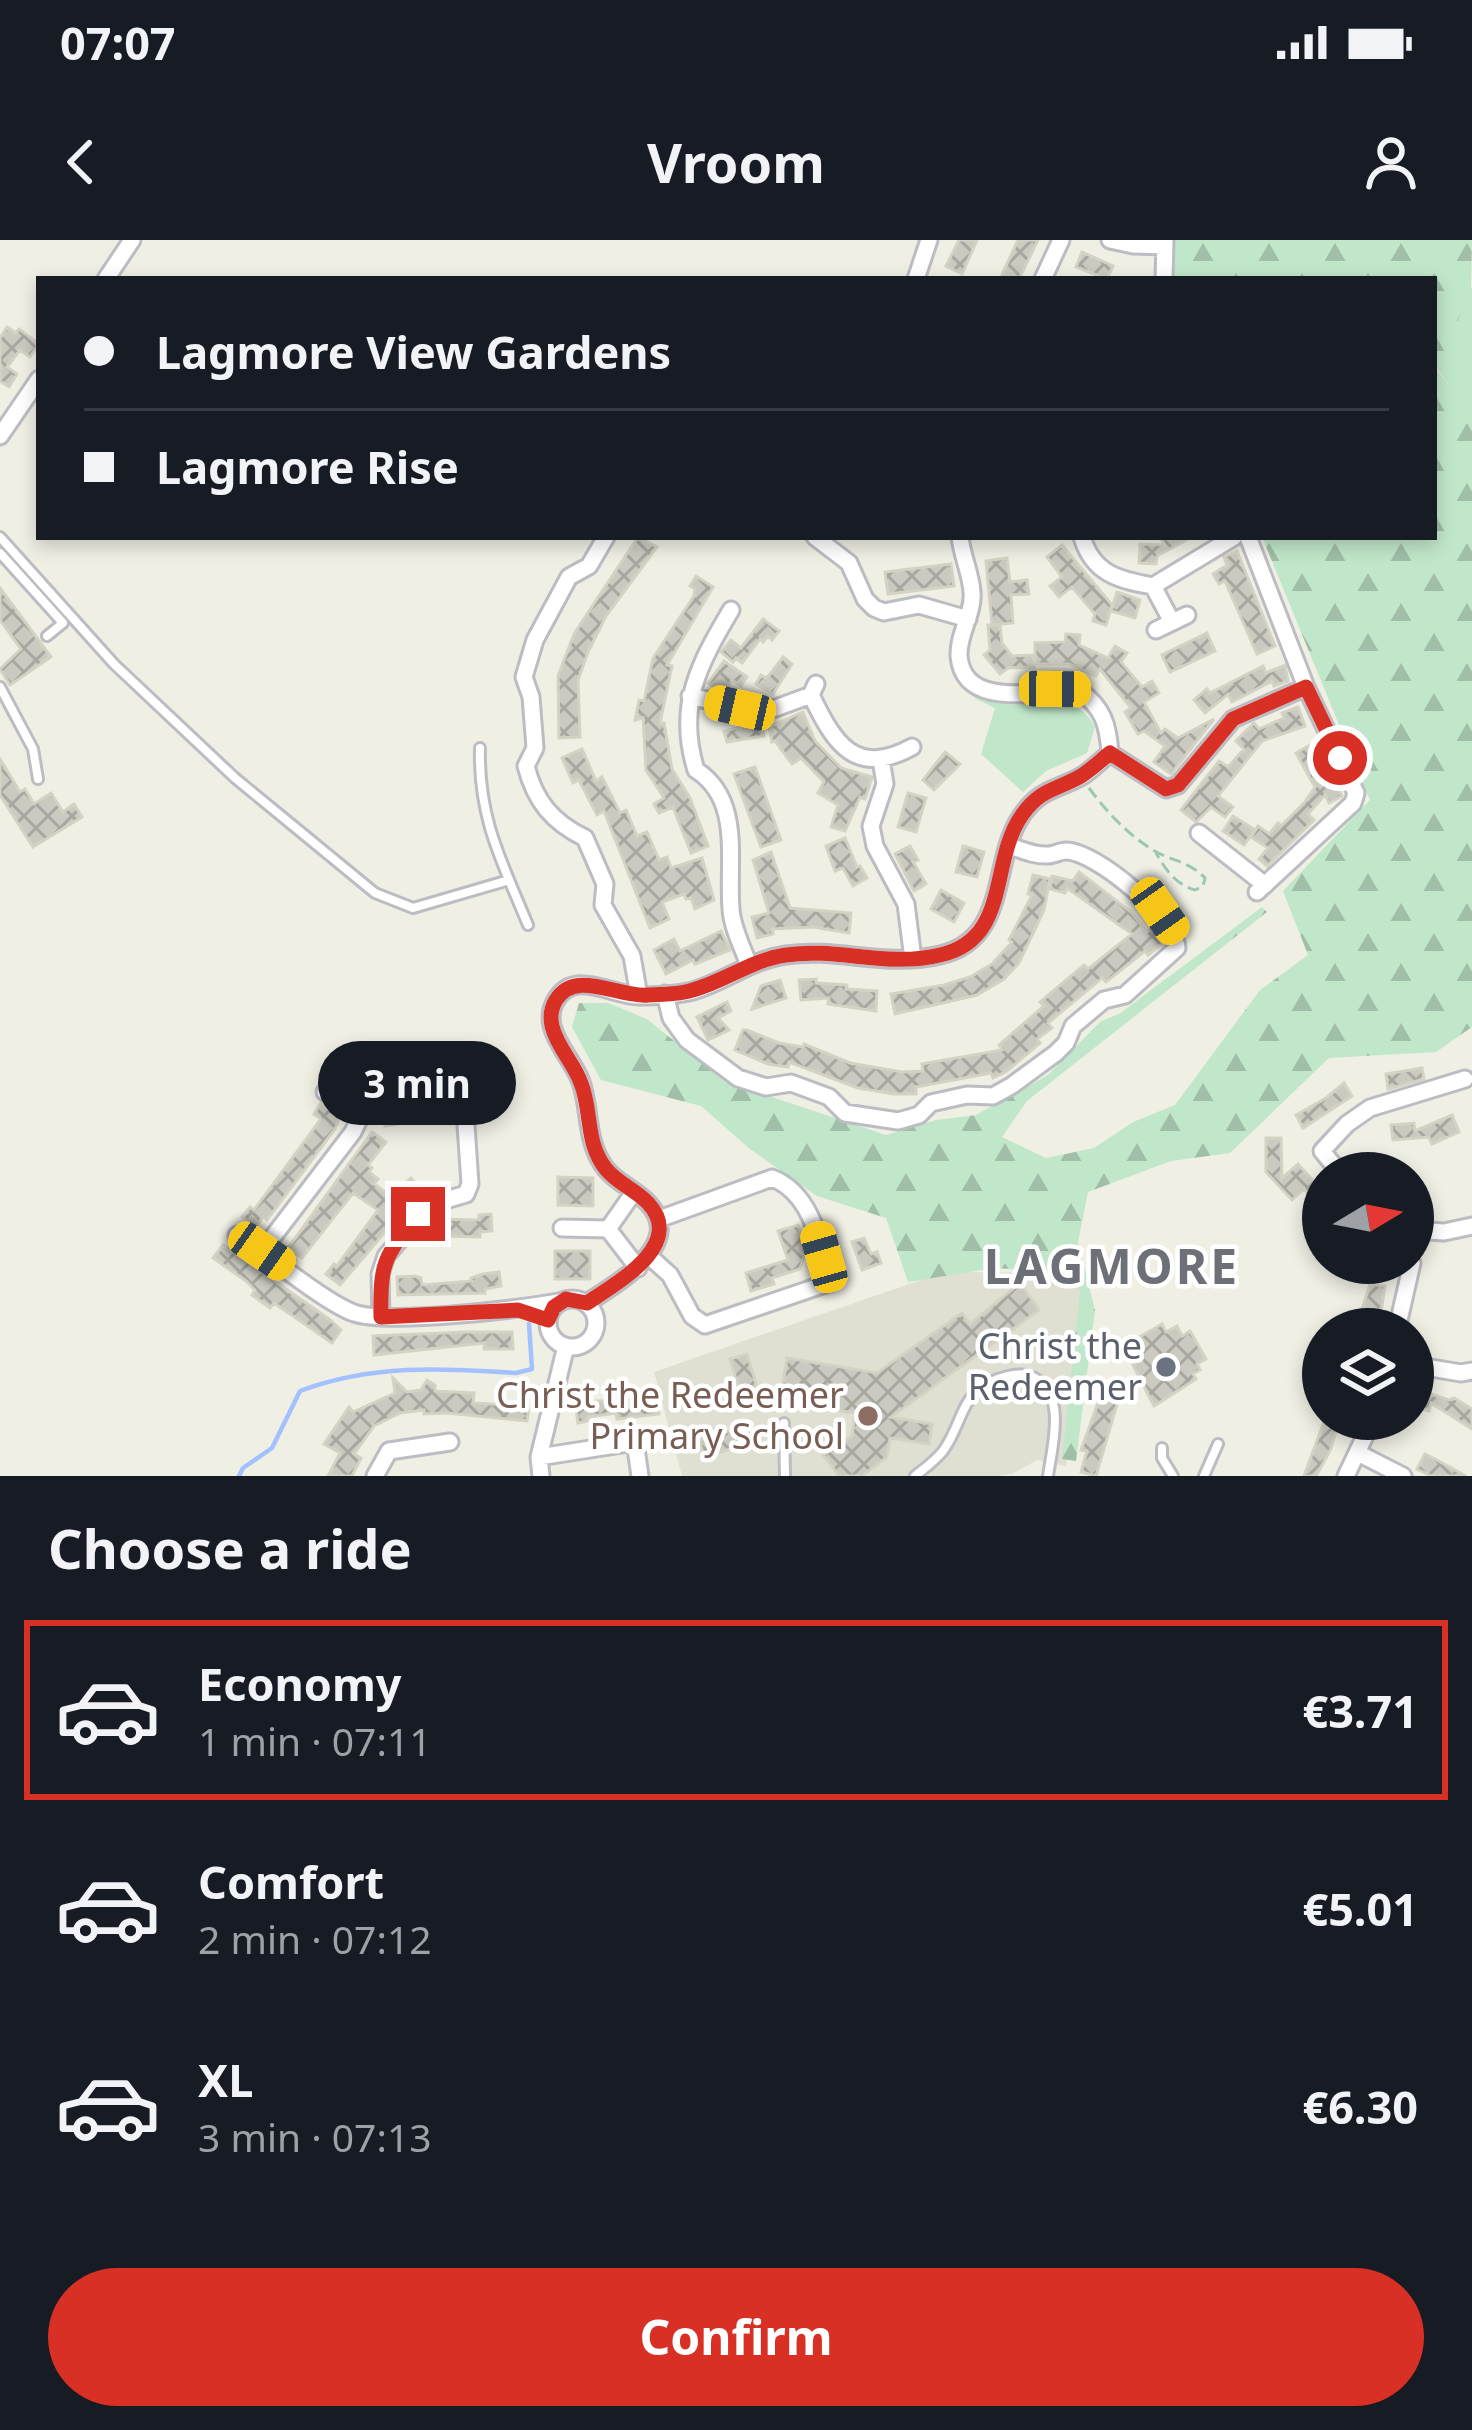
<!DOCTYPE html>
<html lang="en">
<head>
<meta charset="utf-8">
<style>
	:root { --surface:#171b24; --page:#242831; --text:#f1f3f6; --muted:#9ea1a6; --line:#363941; --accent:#d93025 }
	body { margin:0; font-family:"Noto Sans",sans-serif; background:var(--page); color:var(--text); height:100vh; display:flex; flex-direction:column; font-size:45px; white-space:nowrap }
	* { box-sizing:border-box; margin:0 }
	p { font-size:39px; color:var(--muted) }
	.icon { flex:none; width:66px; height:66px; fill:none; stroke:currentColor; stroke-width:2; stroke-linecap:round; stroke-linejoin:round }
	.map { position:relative; height:1236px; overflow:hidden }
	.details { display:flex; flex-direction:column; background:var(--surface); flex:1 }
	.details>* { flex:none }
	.top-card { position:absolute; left:36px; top:36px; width:1401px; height:264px; border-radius:0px; box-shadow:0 6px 18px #0003; display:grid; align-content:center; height:264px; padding:0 48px; background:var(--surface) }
	.needle { width:78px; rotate:80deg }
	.tools { position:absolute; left:1302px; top:912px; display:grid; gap:24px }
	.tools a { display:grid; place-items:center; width:132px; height:132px; border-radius:50%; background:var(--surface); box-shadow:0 6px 18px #0003; font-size:60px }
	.end { position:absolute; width:54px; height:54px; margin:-27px; border:15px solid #d93025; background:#fff; box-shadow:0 0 0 6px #fff }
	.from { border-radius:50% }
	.bubble { position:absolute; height:84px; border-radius:42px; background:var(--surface); box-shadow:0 6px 18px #0003; font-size:39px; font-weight:700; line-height:84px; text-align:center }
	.car { position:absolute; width:36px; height:72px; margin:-36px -18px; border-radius:15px; box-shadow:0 0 9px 3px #0007; background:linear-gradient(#f5c518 24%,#345 0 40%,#f5c518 0 76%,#345 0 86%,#f5c518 0) }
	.top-card b { display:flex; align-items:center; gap:42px; height:114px; font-size:45px }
	.top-card b+b { border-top:3px solid var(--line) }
	.top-card i { width:30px; height:30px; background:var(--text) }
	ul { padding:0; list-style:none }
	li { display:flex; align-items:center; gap:36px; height:180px; margin:0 24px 18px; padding:0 24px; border:6px solid transparent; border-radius:0px }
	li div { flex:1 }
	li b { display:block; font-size:45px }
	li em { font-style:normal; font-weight:700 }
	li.current { border-color:var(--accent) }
	li>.icon { width:108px; height:108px; stroke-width:1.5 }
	h2 { padding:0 48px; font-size:54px; line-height:144px }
	.button { display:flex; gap:24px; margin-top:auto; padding:24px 48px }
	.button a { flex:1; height:138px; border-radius:72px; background:var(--accent); color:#fff; font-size:48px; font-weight:700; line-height:138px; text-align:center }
	.status { display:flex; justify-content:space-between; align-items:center; height:84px; padding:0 60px; background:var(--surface); direction:ltr }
	.status svg { height:33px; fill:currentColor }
	header { display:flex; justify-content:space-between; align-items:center; height:156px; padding:0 48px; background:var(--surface); font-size:54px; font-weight:700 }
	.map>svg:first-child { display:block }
	.education { fill:#dfdfd2 }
	.green { fill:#c1e7ca }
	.forest { fill:url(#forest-firs) }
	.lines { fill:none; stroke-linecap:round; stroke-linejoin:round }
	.stream { stroke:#a4c1ff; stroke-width:4.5 }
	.building { fill:url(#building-cross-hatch); stroke:#d4d3c3; stroke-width:3 }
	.service-casing { stroke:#bcbcc3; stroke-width:14 }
	.minor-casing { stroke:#bcbcc3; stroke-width:21 }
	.path { stroke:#9ac8b2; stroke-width:3; stroke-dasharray:12 6; stroke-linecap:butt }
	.service { stroke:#fff; stroke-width:8 }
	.minor { stroke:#fff; stroke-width:15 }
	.route { stroke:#d93025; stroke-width:15 }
	.worship-dot { fill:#6b7280; stroke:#fff; stroke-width:4.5 }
	.education-dot { fill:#8d6e63; stroke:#fff; stroke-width:4.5 }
	.labels { text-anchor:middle; stroke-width:9; stroke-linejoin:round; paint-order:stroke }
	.worship-label { font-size:36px; fill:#5b616d; stroke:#fff; text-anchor:end }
	.education-label { font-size:36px; fill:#785e54; stroke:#fff; text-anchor:end }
	.district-label { font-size:48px; font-weight:bold; letter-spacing:3px; fill:#6d7077; stroke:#fff }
</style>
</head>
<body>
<div class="status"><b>07:07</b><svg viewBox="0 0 49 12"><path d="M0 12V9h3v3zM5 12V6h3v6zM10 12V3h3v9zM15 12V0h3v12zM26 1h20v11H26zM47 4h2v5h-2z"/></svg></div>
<header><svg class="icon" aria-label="back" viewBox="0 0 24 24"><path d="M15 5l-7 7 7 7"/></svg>Vroom<svg class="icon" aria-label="person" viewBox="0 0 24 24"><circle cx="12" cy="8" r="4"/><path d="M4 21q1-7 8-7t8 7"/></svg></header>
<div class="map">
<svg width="1472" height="1236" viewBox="0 0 1472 1236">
	<defs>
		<pattern id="forest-firs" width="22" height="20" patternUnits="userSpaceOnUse" patternTransform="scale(3)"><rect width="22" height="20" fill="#c1e7ca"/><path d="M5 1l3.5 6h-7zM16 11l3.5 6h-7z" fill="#a0bea8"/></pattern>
		<pattern id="building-cross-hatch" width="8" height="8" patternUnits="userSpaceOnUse" patternTransform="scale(3)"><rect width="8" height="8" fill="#cacac1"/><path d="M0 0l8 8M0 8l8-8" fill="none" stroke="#a7a7a0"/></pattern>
	</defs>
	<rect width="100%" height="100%" fill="#efefe4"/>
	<path class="education" d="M944 1032 1070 1033 1084 1058 1066 1226 1037 1220 1012 1234 998 1236H682L654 1132Z"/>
	<path class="green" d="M1472 47V177L1436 127Z
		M961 444C972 452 982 461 996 463 1033 470 1074 446 1095 487L1087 513 1046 531 1023 552 981 514 995 468 976 459Z"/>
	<path class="forest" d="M1175 0H1472L1471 51 1436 129 1472 173V787L1436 812 1329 818 1230 913 1171 921 1088 952 1078 1002 1095 1070 1076 1221 1062 1219 1080 1052 1070 1033 994 1028 908 1042 886 978 817 956 750 909 701 866 601 840 572 787 579 763H608L647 779 724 841 886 895 936 880 976 875 1048 835 1101 781 1119 774 1262 667 1267 672 1027 861 1002 897 1046 918 1094 908 1133 882 1175 865 1260 750 1308 715 1283 651 1370 560 1262 297H1434V39H1174Z"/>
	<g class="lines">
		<path class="stream" d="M239 1236 243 1228 272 1208 300 1151C372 1124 441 1128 516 1133L532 1129 529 1084"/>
	</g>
	<path class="building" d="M959 0H977L962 34 946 26Z
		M1018 0H1038L1019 39H1000Z
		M1082 12 1113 26 1107 39 1076 27Z
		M7 87 16 93 19 89 39 104 30 117 20 110 7 127 17 134 9 147 0 141V98Z
		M638 297 657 307 606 376 588 412 578 440 580 497 559 498 558 436 574 394Z
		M1160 297H1192L1157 316 1156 324 1139 323 1140 304 1165 305Z
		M1062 305 1112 365 1106 385 1093 381 1095 374 1072 347 1059 357 1050 346 1062 337 1047 317Z
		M1237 311 1275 406 1257 414 1225 341 1219 344 1213 334 1227 325 1224 317Z
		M1007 318 1010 342 1027 340 1029 354 1011 355 1013 383 992 385 986 321Z
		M951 324 954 346 888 354 885 332Z
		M696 336 713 347 667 425 672 426 660 483H664L672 529 690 558 708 606 691 613 673 567 659 573 654 564 664 558 646 530 643 478 635 480 639 460 644 461 653 418 694 356 695 349 690 346Z
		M0 348 51 417 10 445 0 429 21 409 0 380Z
		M1117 352 1140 360 1135 378 1111 371Z
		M763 379 779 391 772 400 768 396 763 402 760 399 742 423 736 418 733 422 721 412 731 400 741 408Z
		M1000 384 1002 403 1012 416 1034 415V427L1008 428 1000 434 984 415 990 410 988 385Z
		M1207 393 1215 411 1170 432 1162 415Z
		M1066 394 1080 395 1079 405 1108 418 1115 406 1127 413 1121 422 1142 447 1152 441 1159 453 1144 462 1161 493 1165 489 1178 498 1214 479 1171 534 1154 522 1165 506 1144 491 1138 494 1125 472 1131 468 1100 429 1096 436 1069 424H1035V403L1065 402Z
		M783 417 792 424 773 454 756 444 761 435 766 438 771 433Z
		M724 421 747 437 741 446 732 440 723 452 708 443Z
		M1285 425 1288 441 1274 446 1272 441 1232 462 1228 454 1205 473 1194 460 1207 449 1210 453 1263 426 1266 433Z
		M1298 467 1305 486 1262 501 1218 556 1233 567 1225 577 1211 567 1196 582 1181 570 1219 521 1228 527 1244 509 1236 501 1254 483 1259 489 1284 478 1282 473Z
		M803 472 815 501 841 528 872 537 865 559 860 557 845 591 831 587 838 565 818 553 824 542 801 518 792 524 775 501 772 502 769 487Z
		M762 482 764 496 727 502 724 491Z
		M1312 504 1342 556 1329 563 1325 555 1308 574 1314 580 1267 626 1259 619 1268 608 1251 597 1258 586 1269 594 1278 583 1281 586 1304 563 1315 547 1296 513Z
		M582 509 596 541 602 537 620 573 626 570 637 596 647 592 659 620 667 617 671 628 702 618 714 660 695 669 691 658 686 659 684 654 662 662 669 679 650 688 604 571 597 575 579 540 573 543 562 518Z
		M945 512 960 524 934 550 923 540Z
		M0 519 20 552 25 549 34 564 51 553 63 572 74 564 82 577 33 607 0 555Z
		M755 527 781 600 761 607 734 534Z
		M908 553 926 558 916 592 898 587Z
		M1233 576 1255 590 1244 605 1223 591Z
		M845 598 857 627 860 626 867 638 853 646 843 628 835 631 826 606Z
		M910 606 918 620 913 622 926 644 914 651 895 614Z
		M963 606 984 612 977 637 956 632Z
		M771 612 790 668 851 673 849 693 813 687 772 689 773 694 757 698 752 677 769 673 753 620Z
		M1079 632 1131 672 1147 692 1152 688 1163 703 1148 715 1145 711 1106 742 1102 738 1048 783 1052 788 1037 799 1040 803 1007 831 993 838 991 833 916 847V854H894L858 848 789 822 788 827 768 824 735 810 743 790H747L779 803 803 807 804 804 850 823 902 832 923 831 922 824 1002 810 999 805 1044 766 1040 762 1084 725 1088 729 1132 694 1067 648 1065 653 1050 649 1052 636 1073 641Z
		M1033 635 1050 639 1044 670 1019 723 1004 739 977 755 895 774 891 754 944 745 970 737 992 724 1012 702 1009 700 1032 655 1028 654Z
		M941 650 964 663 954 682 931 669Z
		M721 691 730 710 695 724 693 720 666 734 654 710 674 699 680 711Z
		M816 739V743L847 745 846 749 877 751 876 771 828 764 829 758 801 760 799 740Z
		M780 740 786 758 752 769 761 746Z
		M727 762 731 771 718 778 729 790 708 800 697 777Z
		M388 811 389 819 460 815 461 828 332 834 331 815Z
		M1422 828 1424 839 1388 849 1386 834Z
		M1344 843 1352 856 1303 888 1296 875 1326 858Z
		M436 862V867H448L449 884 425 880 385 886 384 868 397 867V863Z
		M321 863 340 877 335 889 267 980 263 977 256 987 242 977 250 967 254 970 321 879 314 874Z
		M1452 875 1459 892 1448 897 1432 904 1429 897 1393 900 1391 885 1414 883 1415 891Z
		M372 892 386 902 368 925 372 928 369 932 378 939 374 944 390 955 411 938 421 950 340 1045 326 1034 334 1024 337 1026 378 970 353 953 302 1018 288 1008Z
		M1266 898H1281L1282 938 1298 924 1318 946 1323 942V970L1304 949 1292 960 1266 932Z
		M558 937 593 938V966L558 965Z
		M491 974 492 991 480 992V997L440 996 441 1001 429 1002 428 985 440 984V979L479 980V975Z
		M798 985 806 1011 800 1029 772 1038 774 1044 751 1051 746 1033 788 1020 778 991Z
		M864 998 871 1014 877 1012 881 1023 862 1030 852 1002Z
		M223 1005 329 1079 341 1090 332 1103 274 1063 270 1068 252 1055 255 1050 246 1041 213 1018Z
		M555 1011H590V1039H555Z
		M499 1032 501 1046 485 1049V1053L398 1055 397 1037 415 1036 421 1038 422 1045 472 1041 471 1038 483 1034Z
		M1020 1043 1039 1070 891 1177 932 1184 929 1204 890 1198 887 1217 862 1236H839L823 1215 852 1196 855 1173 780 1162 787 1118 877 1133 962 1073 970 1084Z
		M1370 1044 1385 1046 1382 1066 1372 1089H1356Z
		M1162 1084 1166 1092 1177 1086 1182 1096 1190 1091 1206 1119 1197 1124 1200 1130 1193 1134 1196 1139 1154 1166 1131 1121 1139 1117 1136 1112 1141 1107 1136 1099Z
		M468 1092H512L513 1109H484V1103L374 1115 373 1096Z
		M747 1114 761 1160 744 1165 730 1119Z
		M393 1138 407 1152 421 1150 427 1140 435 1145V1151L474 1153 473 1163 529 1166 527 1181 447 1173 424 1174V1170L400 1173 374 1186 354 1214 361 1218 352 1236H328L340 1213 324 1204 349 1167 353 1172 395 1153Z
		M1413 1148 1449 1160 1454 1158 1472 1169V1189L1431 1163 1429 1171 1413 1166Z
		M1103 1149 1120 1154 1096 1236 1081 1232 1087 1211 1081 1210Z
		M654 1150 659 1174 617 1179 616 1173 588 1177V1181L578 1183 575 1162 645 1159 643 1152Z
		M1325 1179H1340L1330 1211 1316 1236H1304Z
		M749 1185 754 1202 704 1217 699 1200Z
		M1425 1214 1435 1219 1466 1236H1431L1417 1229Z"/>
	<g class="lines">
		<defs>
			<path id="service" d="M0 297 114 424 235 538 375 653 413 668 509 640
				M0 313 63 383 47 396
				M0 447 33 509 38 539
				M480 508C478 578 502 622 528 685
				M784 1183 785 1236
				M1162 1208V1218L1173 1236
				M915 1236C925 1228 935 1221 943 1211 966 1179 958 1148 1008 1136 1018 1134 1026 1133 1035 1138 1067 1156 1052 1207 1048 1236
				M1204 1236 1218 1204"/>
			<path id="minor" d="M1110 0 1133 5 1165 6
				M106 39 132 0
				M916 39 929 0
				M1043 39 1061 0
				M1164 39 1165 0
				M0 196 39 139
				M606 297 589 326 569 337 535 400 524 437 531 457 535 508 526 526C535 561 552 582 585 598L605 644 603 665 632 716 639 756
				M815 297 849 323 865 359 874 368 884 372 919 365 968 379
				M960 297C962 316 971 334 972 352 974 374 958 393 959 416 964 472 1043 449 1079 450 1103 468 1108 484 1110 513
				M1082 297C1093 334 1119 340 1153 346L1234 297
				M1248 297 1306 447 1356 553 1353 563 1257 652
				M1153 346 1172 382
				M731 370C699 424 676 466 696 530 743 560 727 621 731 669 732 687 742 706 748 723
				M1156 390 1187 375
				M816 444 811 455C834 503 855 538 912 507
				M690 456 740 468 773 469 811 455
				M1110 513 1166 549 1178 545 1233 479 1306 447
				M881 519 885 544 871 586 875 606 906 664 913 719
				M1199 593 1265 645
				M665 754 671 778 687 800 738 838 766 847 791 843 829 857 845 873 898 881 919 875 931 863 967 855 993 856 1011 846 1056 813 1066 803 1073 786 1104 760 1125 755 1177 708C1176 679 1096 611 1066 611 1060 611 1054 615 1048 615 1035 616 1022 610 1010 606
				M325 852 451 843 459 847 464 856 470 944 466 954 429 965 386 1016 380 1034 381 1077
				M1340 933 1322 911 1347 884 1370 868 1465 839
				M562 988 608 989 638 1028
				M608 989 634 952
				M1413 990 1444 992 1472 986
				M237 995C267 1014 324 1062 354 1073 390 1085 518 1069 559 1062
				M262 1011 353 892 362 873 360 850
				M649 1016 670 1035 692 1076 705 1085 831 1042C821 1006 812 953 772 938L659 979
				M548 1083a24 24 0 1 1 48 0a24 24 0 1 1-48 0Z
				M587 1063C615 1044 687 1005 648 963 636 950 617 943 606 929 585 903 591 871 581 842 574 823 557 806 552 786 550 777 551 768 556 760 574 728 612 756 639 756 655 756 677 755 693 751 726 741 751 720 786 715 837 707 886 728 940 715 1010 699 990 621 1022 575 1041 548 1057 550 1082 536 1092 530 1101 520 1110 513
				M1397 1089 1412 1023
				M1413 1125 1461 1133 1472 1131
				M1358 1213 1403 1236
				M539 1217 635 1202 640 1236
				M375 1236 389 1211 450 1202
				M541 1236 539 1217 566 1106
				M1346 1236 1373 1179"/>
		</defs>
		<use href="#service" class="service-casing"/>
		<use href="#minor" class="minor-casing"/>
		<path class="path" d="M1089 548C1106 571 1128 595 1153 610 1171 621 1189 621 1205 638L1203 646 1195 650C1175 644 1166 630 1156 613"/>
		<use href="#service" class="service"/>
		<use href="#minor" class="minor"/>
	</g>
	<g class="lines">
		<path class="route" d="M418 974C384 1018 380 1021 381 1077L518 1070 548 1080 554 1067 566 1059 587 1063C615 1044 687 1005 648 963 636 950 617 943 606 929 585 903 592 871 581 843 574 823 557 807 552 786 550 777 551 768 556 760 575 728 619 758 648 755 662 754 679 755 693 750 726 741 751 720 786 715 837 707 887 728 940 715 1011 699 989 622 1022 575 1041 548 1057 550 1081 536 1091 530 1101 520 1110 513L1166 549 1178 545 1233 479 1306 447 1340 518"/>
	</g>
	<circle class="worship-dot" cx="1166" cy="1127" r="12"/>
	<circle class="education-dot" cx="868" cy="1176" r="12"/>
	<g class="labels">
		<g class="worship-label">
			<text x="1142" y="1119">Christ the<tspan x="1142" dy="41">Redeemer</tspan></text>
		</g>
		<g class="education-label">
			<text x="844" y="1168">Christ the Redeemer<tspan x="844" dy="41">Primary School</tspan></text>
		</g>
		<g class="district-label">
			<text x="1112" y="1044">LAGMORE</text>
		</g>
	</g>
</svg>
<div class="tools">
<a><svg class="needle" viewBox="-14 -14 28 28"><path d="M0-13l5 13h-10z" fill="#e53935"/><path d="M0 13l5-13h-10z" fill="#9ea1a6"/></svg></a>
<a><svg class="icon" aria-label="layers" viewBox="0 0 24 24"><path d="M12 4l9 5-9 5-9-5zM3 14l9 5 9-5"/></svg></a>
</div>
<i class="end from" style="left:1340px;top:518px"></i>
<i class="end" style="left:418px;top:974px"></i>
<div class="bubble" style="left:318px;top:801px;width:198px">3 min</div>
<i class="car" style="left:1055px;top:449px;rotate:91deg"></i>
<i class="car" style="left:740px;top:468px;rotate:283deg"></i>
<i class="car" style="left:1160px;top:671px;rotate:145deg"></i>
<i class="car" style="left:262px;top:1011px;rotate:125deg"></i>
<i class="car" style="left:824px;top:1017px;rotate:344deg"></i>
<div class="top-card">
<b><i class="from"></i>Lagmore View Gardens</b>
<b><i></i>Lagmore Rise</b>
</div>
</div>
<section class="details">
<h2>Choose a ride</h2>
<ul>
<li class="current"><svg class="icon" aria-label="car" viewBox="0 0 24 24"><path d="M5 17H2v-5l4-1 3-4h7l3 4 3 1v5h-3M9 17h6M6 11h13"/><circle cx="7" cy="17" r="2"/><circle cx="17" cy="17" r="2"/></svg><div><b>Economy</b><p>1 min · 07:11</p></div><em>€3.71</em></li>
<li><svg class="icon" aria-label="car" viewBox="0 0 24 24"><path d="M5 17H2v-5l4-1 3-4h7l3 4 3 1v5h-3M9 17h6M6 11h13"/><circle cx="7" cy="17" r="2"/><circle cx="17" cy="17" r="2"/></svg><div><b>Comfort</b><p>2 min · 07:12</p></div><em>€5.01</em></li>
<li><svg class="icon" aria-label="car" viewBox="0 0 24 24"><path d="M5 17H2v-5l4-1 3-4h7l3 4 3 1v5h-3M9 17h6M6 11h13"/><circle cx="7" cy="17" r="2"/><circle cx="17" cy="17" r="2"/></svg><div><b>XL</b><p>3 min · 07:13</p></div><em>€6.30</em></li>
</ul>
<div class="button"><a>Confirm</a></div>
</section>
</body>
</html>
